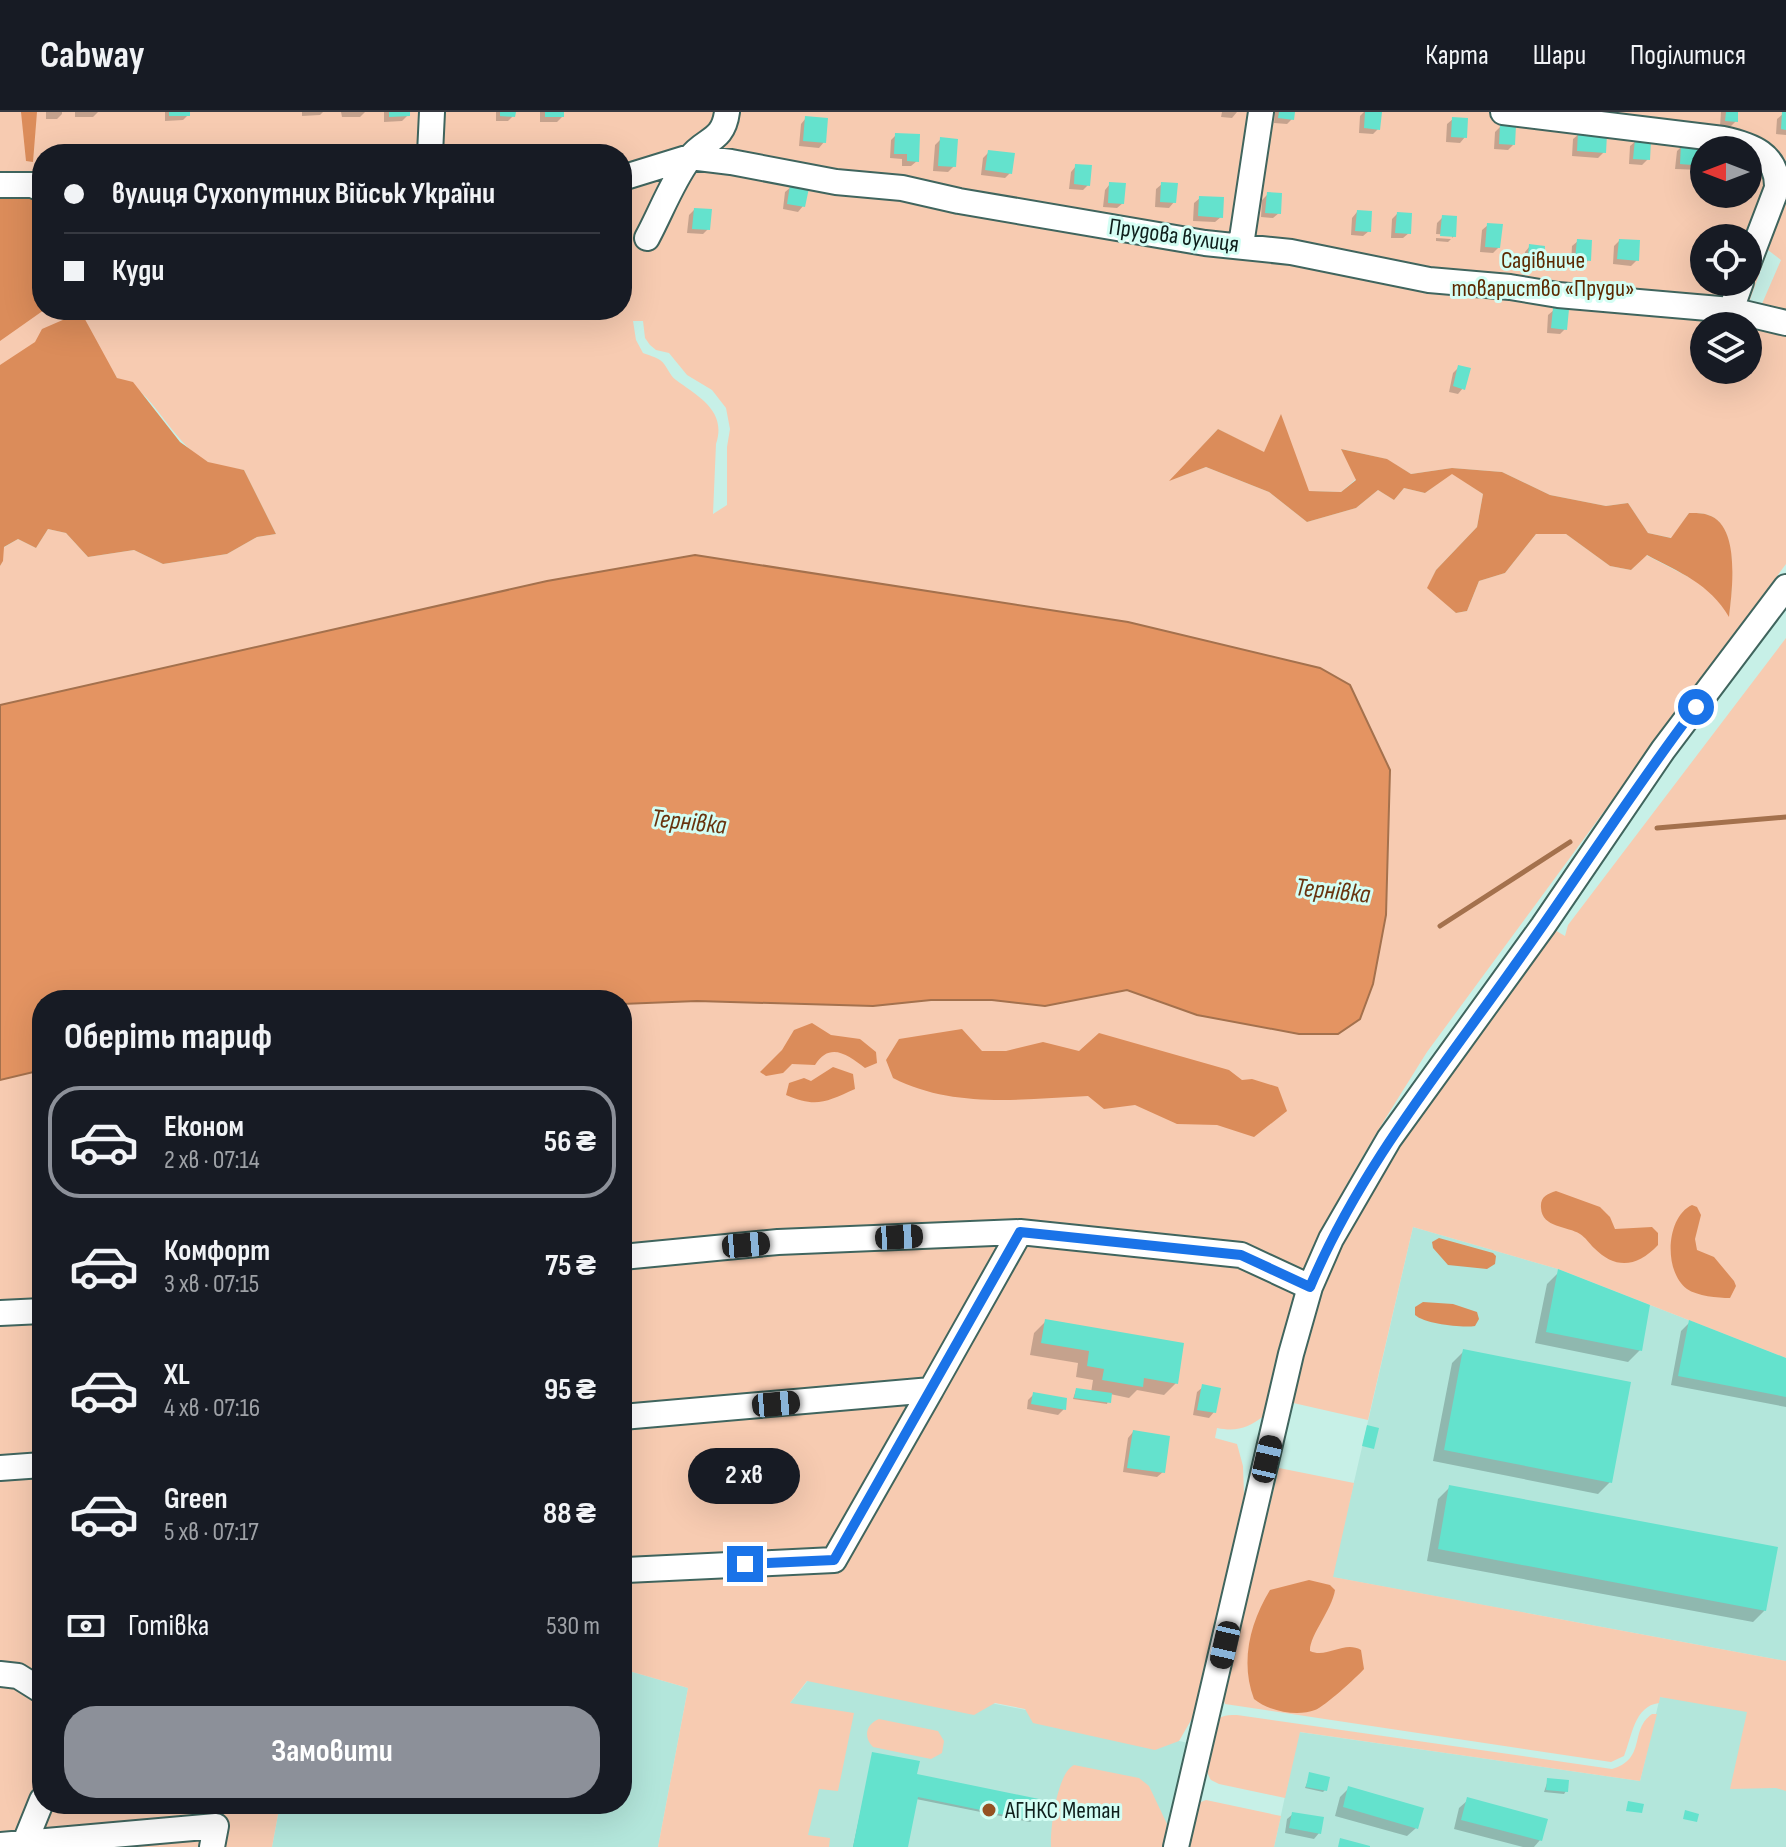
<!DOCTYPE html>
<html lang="uk">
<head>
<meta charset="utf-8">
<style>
	:root { --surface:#171b24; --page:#20242c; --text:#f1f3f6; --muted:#9ea1a6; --line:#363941; --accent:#8c9099 }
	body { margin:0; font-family:"Sofia Sans Condensed",sans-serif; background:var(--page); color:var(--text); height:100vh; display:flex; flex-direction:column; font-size:30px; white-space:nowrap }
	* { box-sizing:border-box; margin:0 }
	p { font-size:26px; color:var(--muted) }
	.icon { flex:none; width:44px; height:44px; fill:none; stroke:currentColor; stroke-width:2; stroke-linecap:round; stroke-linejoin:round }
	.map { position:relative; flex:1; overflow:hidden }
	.panel { position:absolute; left:32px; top:878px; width:600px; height:824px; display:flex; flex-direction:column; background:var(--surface); border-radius:32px; box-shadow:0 8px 32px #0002 }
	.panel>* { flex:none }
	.banner { position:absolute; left:32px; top:32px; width:600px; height:176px; border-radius:32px; box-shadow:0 8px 32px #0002; display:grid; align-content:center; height:176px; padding:0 32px; background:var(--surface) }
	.needle { width:52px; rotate:270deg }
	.fabs { position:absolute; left:1690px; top:24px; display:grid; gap:16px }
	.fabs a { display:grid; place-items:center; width:72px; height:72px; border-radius:50%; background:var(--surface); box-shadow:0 8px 32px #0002; font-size:40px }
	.end { position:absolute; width:36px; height:36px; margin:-18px; border:10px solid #1a73e8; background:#fff; box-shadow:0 0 0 4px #fff }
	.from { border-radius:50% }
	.bubble { position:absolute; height:56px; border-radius:28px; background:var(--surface); box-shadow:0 8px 32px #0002; font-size:26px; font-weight:700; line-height:56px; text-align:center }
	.car { position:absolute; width:24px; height:48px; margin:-24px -12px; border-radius:10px; box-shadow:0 0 6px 2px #0007; background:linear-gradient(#222 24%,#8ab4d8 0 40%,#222 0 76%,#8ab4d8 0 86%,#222 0) }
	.banner b { display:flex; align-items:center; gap:28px; height:76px; font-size:30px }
	.banner b+b { border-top:2px solid var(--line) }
	.banner i { width:20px; height:20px; background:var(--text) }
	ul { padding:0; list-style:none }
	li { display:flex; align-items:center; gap:24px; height:112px; margin:0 16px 12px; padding:0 16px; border:4px solid transparent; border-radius:32px }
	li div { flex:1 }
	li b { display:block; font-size:30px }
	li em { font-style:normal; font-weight:700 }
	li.on { border-color:var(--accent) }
	li>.icon { width:72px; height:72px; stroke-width:1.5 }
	h2 { padding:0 32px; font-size:36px; line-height:96px }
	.pay { display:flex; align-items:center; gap:20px; height:88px; padding:0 32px; font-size:30px }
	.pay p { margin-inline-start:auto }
	.button { display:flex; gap:16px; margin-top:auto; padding:16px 32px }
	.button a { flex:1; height:92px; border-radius:32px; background:var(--accent); color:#fff; font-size:32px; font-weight:700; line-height:92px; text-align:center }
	header { display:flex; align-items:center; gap:48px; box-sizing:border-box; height:112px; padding:0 40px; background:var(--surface); border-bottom:2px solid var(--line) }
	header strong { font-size:38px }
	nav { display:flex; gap:44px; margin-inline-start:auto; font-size:28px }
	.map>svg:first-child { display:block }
	.built { fill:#b3e6db }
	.green { fill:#f7cbb1; fill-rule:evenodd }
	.forest { fill:#db8c5a }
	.water { fill:#e49462; stroke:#a4714d; stroke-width:2 }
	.shadow { fill:#0003 }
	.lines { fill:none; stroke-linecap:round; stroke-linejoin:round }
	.stream { stroke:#a4714d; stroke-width:5 }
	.building { fill:#64e2cd }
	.minor-casing { stroke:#40655e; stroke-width:28 }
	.minor { stroke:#fff; stroke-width:24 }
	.route { stroke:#1a73e8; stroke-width:10 }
	.poi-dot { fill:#955223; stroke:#d4fef4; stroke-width:3 }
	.labels { text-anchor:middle; stroke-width:6; stroke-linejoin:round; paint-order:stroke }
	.street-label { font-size:24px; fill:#0f1f1c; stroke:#d4fef4 }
	.park-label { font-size:24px; fill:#5c2901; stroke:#d4fef4 }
	.poi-label { font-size:24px; fill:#0f1f1c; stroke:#d4fef4; text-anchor:start }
	.water-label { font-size:26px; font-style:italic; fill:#68340f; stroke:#d4fef4 }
</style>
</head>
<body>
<header>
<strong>Cabway</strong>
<nav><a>Карта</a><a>Шари</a><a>Поділитися</a></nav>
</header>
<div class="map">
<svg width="1786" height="1735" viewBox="0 0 1786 1735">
	<rect width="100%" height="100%" fill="#c7f0e7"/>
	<path class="built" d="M1413 1115 1558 1157 1786 1246V1549L1332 1465Z
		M818 1556 1189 1631 1164 1735H758L790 1591Z
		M622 1557 688 1576 658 1735H272L280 1692H622Z
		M1660 1585 1786 1593V1735H1274L1299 1620 1640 1669Z"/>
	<path class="green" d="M0 0H1786V207L1758 201 1781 148 1768 138 1748 193 1734 205 1786 219V452L1427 940C1382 1012 1335 1084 1303 1163L1244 1141V1149L1294 1172 1296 1177 1265 1303C1248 1316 1237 1320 1217 1316L1215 1326 1237 1332 1243 1354 1244 1383 1197 1598 1179 1629 1155 1638 1033 1611 1025 1597 995 1591 974 1603 807 1569 790 1591 854 1601 838 1679 819 1677 808 1723 830 1726 829 1735H658L688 1576 622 1557V892L697 889 873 894 931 888H992L1045 894 1127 878 1198 903 1299 922H1338L1360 906 1373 872 1386 803 1390 658 1350 573 1320 556 1128 510 695 444 547 469 0 593V454L3 448V436L18 427 36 436 48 417 66 421 88 445 134 438 163 452 227 442 257 425 276 422 244 358C233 356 218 355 208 350 170 331 154 276 117 266L111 256 0 266ZM1704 38H1748V82H1704ZM42 42H622V198H42ZM1704 126H1748V170H1704ZM633 209H643L645 226 650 233 656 238 669 241 687 263 712 278 726 296 730 317 727 335V393L713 402 716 332C727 299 699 285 676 268 669 263 667 253 660 248 656 245 648 243 643 241L636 228ZM1704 214H1748V258H1704ZM1281 303 1308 379 1341 380 1356 367 1342 337 1386 347 1411 362 1452 356 1502 360 1550 383 1606 394 1628 391 1648 421 1672 426 1689 401C1694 401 1702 401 1708 403 1740 413 1732 478 1729 503L1719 488 1700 471 1646 443 1631 458 1610 454 1566 422H1536L1505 461 1479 469 1467 499 1456 501 1428 476 1436 458 1477 415 1483 382 1452 361 1425 381 1404 376 1394 388 1378 378 1356 396 1307 410 1269 380 1206 355 1171 368 1218 317 1264 341Z
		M1786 526V1246L1558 1157 1413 1115 1368 1308 1289 1290 1317 1178 1388 1048 1553 817 1565 824 1568 813Z
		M42 958V1692H280L272 1735H0V968Z
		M1279 1356 1354 1371 1333 1465 1786 1549V1679L1776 1676 1730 1677 1747 1600 1660 1585 1659 1591C1634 1594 1632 1625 1624 1644L1611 1650 1225 1592 1223 1586Z
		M1652 1602H1657L1640 1669 1300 1620 1285 1686 1219 1672 1211 1668C1202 1656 1206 1618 1218 1607 1223 1603 1230 1603 1237 1603L1612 1657C1647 1647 1629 1618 1652 1602Z
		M879 1607 938 1619 944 1629 942 1641 931 1647 873 1635C863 1625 866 1612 879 1607Z
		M1074 1653 1139 1666 1149 1674 1167 1712 1164 1735H1051C1050 1717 1057 1661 1074 1653Z
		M1206 1688 1281 1704 1274 1735H1186L1198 1691Z"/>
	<path class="forest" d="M21 0H37L33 50 26 49Z
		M0 81H31L42 95 44 198 0 229Z
		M81 200 117 266 133 270 180 330 208 350 244 358 276 422 257 425 227 442 163 452 134 438 88 445 66 421 48 417 36 436 18 427 4 435 3 449 0 454V253L35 230 42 217Z
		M1281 302 1309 379 1341 380 1356 368 1341 337 1387 347 1411 362 1452 356 1502 360 1550 383 1606 394 1628 391 1648 421 1671 426 1689 401C1695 401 1703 401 1708 403 1741 413 1732 479 1729 505 1710 472 1679 460 1647 443L1631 458 1610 454 1566 422H1536L1505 461 1479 469 1467 499 1456 501 1427 476 1436 458 1477 415 1483 382 1452 362 1425 381 1404 376 1394 388 1378 378 1356 396 1307 410 1269 380 1206 355 1169 369 1218 317 1264 340Z
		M812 911 831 923 860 927 876 940 877 951 865 956C848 943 830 929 815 953L792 952 783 961 766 964 760 960 782 938 794 918Z
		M962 917 982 939H1006L1043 930 1079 939 1099 921 1229 958 1242 968 1252 967 1278 975 1287 999 1254 1025 1217 1013 1177 1012 1135 993 1104 997 1088 984C1022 987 954 997 893 966L886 948 899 927Z
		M833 955 853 962 855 977C826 990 816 996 786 983L789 971 804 966 811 969Z
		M1556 1079 1600 1095 1610 1105 1615 1117 1652 1115 1658 1121V1133C1637 1155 1616 1158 1594 1136 1589 1131 1586 1126 1580 1122 1568 1114 1542 1116 1541 1096 1540 1085 1547 1082 1556 1079Z
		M1692 1093 1697 1095 1701 1103 1695 1127 1697 1138 1714 1145 1734 1169 1736 1174 1730 1186C1718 1186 1697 1184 1687 1177 1663 1159 1666 1105 1692 1093Z
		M1439 1126 1493 1141 1496 1144 1495 1152 1487 1157 1448 1153 1433 1136 1432 1130Z
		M1423 1190 1453 1192 1477 1200 1479 1207 1475 1214C1462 1216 1425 1212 1415 1203V1195Z
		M1309 1468 1330 1473 1335 1478C1332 1498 1309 1524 1310 1539 1327 1547 1344 1528 1361 1538L1364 1557C1357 1565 1324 1595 1315 1598 1297 1605 1268 1599 1254 1587 1240 1550 1250 1511 1270 1478Z"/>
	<path class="water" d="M695 443 1128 510 1320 556 1350 573 1390 658 1386 803 1373 872 1360 907 1338 922H1299L1197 903 1127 878 1045 894 992 888H931L873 894 697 889 622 892V888H42V958L0 968V593L547 469Z"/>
	<path class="shadow" d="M46 0H62V2L57 7H46Z
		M75 0H98L93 5H75Z
		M165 0H188V3L183 8 165 9Z
		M302 0H323L320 3 302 4Z
		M341 0H365L360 5H342Z
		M384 0H408V3L402 9 384 10Z
		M496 0H514L513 4 508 9H496Z
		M540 0H562V5L557 10H540Z
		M1222 0H1237L1232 6 1221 5Z
		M1275 0H1293L1292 7 1287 12 1274 11Z
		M1364 0H1380L1378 17 1373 22 1359 21 1360 4Z
		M1721 0H1736V9L1730 15 1720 14Z
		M1783 2H1786V23L1776 22 1777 7Z
		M806 6 824 30 819 36 799 34 801 12Z
		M1453 7 1465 25 1460 31 1446 30 1447 12Z
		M1501 14 1513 33 1508 38 1494 37 1495 20Z
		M1579 22 1604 40 1598 46 1572 44 1573 27Z
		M896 23 917 49 911 54H902V47L890 46 891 28Z
		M941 27 954 54 948 60 933 59 935 33Z
		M1636 29 1648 47 1642 53 1629 52 1630 34Z
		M1682 34 1707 38H1704V55L1701 58 1675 57 1677 39Z
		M989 40 1010 61 1005 66 981 63 983 46Z
		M1076 54 1088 73 1083 78 1069 77 1071 60Z
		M1110 72 1123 91 1117 96 1103 95 1105 78Z
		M1162 72 1174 90 1169 96 1155 95 1156 77Z
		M791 75 803 94 798 100 783 97 785 80Z
		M1268 82 1279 101 1273 106 1261 105 1262 88Z
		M1200 86 1221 105 1215 110 1193 109 1194 91Z
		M694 98 708 117 703 122 687 121 689 103Z
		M1357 100 1369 119 1363 124 1351 123 1352 106Z
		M1397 102 1409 121 1403 126H1391L1392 107Z
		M1443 105 1454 124 1452 126V123L1436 122 1437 111Z
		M1488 113 1499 135 1493 141 1480 140 1482 118Z
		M1436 126 1451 127 1448 130 1436 129Z
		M1578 129 1589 148 1583 153 1571 152 1572 134Z
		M1619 129 1637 148 1631 154 1613 152 1614 134Z
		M1530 134 1542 145 1536 151 1524 150 1525 140Z
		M1554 198 1565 217 1560 222 1547 221 1548 203Z
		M1459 255 1463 276 1458 282 1449 280 1453 261Z
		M1559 1160 1640 1238 1628 1250 1535 1231 1547 1172Z
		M1046 1209 1176 1271 1164 1283 1137 1278 1129 1286 1110 1282 1107 1292 1073 1287 1076 1278 1091 1281 1093 1268 1076 1265 1078 1251 1030 1243 1034 1221Z
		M1690 1210 1786 1248V1295L1671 1273 1681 1219Z
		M1464 1239 1610 1370 1598 1382 1433 1349 1452 1251Z
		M1203 1275 1214 1300 1209 1306 1193 1303 1197 1280Z
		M1034 1282 1064 1297 1058 1303 1027 1297 1028 1288Z
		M1133 1320 1163 1360 1157 1365 1123 1360 1128 1326Z
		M1450 1375 1765 1498 1753 1510 1427 1449 1438 1387Z
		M873 1642 914 1664 1033 1708 1030 1710 916 1687 906 1735H853Z
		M1310 1663 1325 1678 1323 1680 1305 1676Z
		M1548 1668 1566 1679 1564 1682 1544 1680Z
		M1349 1676 1416 1716 1407 1724 1335 1704 1340 1685Z
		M1468 1688 1540 1728 1534 1735H1523L1454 1717 1459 1696Z
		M1293 1702 1319 1721 1314 1727 1285 1721 1287 1707Z"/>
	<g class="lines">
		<path class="stream" d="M1657 716 1786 705
			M1440 814 1570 730"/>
	</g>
	<path class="building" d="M169 0H190V4H169Z
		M389 0H410V4L389 5Z
		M500 0H516L515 5 500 4Z
		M545 0H564V5H545Z
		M1279 0H1295L1294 8 1278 6Z
		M1365 0H1382L1380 18 1364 16Z
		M1726 0H1738V10L1725 9Z
		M1782 0H1786V18L1781 17Z
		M805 4 828 6 826 31 803 29Z
		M1452 5 1468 6 1467 26 1451 25Z
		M1500 12 1516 13 1515 33 1499 32Z
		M1578 20 1607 22 1606 41 1577 39Z
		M895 21 920 22 919 50 907 49V42H894Z
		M940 25 958 27 956 55 938 54Z
		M1635 27 1651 28 1650 48 1633 47Z
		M1681 32 1710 34 1709 38H1704V54L1680 52Z
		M988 38 1015 41 1012 62 985 58Z
		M1075 52 1092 53 1090 74 1074 72Z
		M1109 70 1126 71 1124 92 1108 91Z
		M1161 70 1178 71 1176 91 1160 90Z
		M790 73 809 76 805 95 787 92Z
		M1267 80 1282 81 1281 102 1265 101Z
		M1199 84 1224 85 1223 106 1198 104Z
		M694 96 712 97 710 118 692 117Z
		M1357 98 1372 99 1371 120 1355 119Z
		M1397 100 1412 101 1411 122 1395 121Z
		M1442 103 1457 104 1456 125 1440 124Z
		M1487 111 1503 112 1500 136 1485 135Z
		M1577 127 1592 128 1591 149 1575 147Z
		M1619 127 1640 128 1639 149 1617 147Z
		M1529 132 1545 134 1544 146 1528 145Z
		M1553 196 1569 197 1567 218 1551 216Z
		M1458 253 1471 256 1465 278 1453 274Z
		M1558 1157 1650 1193 1642 1239 1546 1220Z
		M1045 1207 1184 1231 1178 1272 1144 1266 1143 1275 1102 1268 1104 1257 1087 1254 1089 1239 1041 1231Z
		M1689 1208 1786 1246V1285L1678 1264Z
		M1463 1237 1631 1270 1612 1371 1444 1338Z
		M1202 1272 1221 1276 1216 1301 1197 1298Z
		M1076 1276 1112 1281 1111 1291 1074 1286Z
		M1033 1280 1067 1286 1066 1298 1031 1292Z
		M1367 1313 1379 1316 1374 1337 1362 1334Z
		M1133 1318 1170 1324 1165 1361 1127 1356Z
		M1449 1373 1778 1435 1766 1499 1438 1437Z
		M872 1640 920 1649 917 1662 1039 1687 1034 1709 918 1685 908 1735H853Z
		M1309 1660 1330 1665 1327 1679 1306 1675Z
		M1547 1666 1569 1668 1568 1680 1546 1678Z
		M1348 1674 1424 1696 1418 1717 1343 1695Z
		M1467 1685 1548 1707 1542 1729 1461 1708Z
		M1628 1689 1644 1692 1642 1701 1626 1699Z
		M1685 1698 1699 1702 1697 1710 1683 1707Z
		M1292 1700 1324 1705 1321 1722 1289 1716Z
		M1340 1726 1370 1734V1735H1338Z"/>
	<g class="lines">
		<defs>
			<path id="minor" d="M1503 0 1723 27C1751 33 1778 42 1777 76
				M430 42 432 0
				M622 66 690 45 731 50 836 70 902 76 959 89 1205 131 1291 140 1429 168 1510 175 1558 183 1731 198 1786 211
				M0 73H32L42 77
				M647 126C661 100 672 70 689 47 704 26 723 31 727 0
				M1241 133 1261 0
				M1748 152 1777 76 1786 72
				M1731 198 1741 170
				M622 1145 778 1130 1020 1120 1241 1143 1310 1175
				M0 1201 42 1199
				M622 1305 931 1278 1020 1120
				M0 1356 42 1353
				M622 1461 626 1458 834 1448 931 1278
				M0 1562 18 1564 42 1579
				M0 1733 216 1714 212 1735
				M23 1735 42 1688
				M1176 1735 1291 1242 1310 1175 1331 1127 1389 1027 1543 814 1663 638 1786 475"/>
		</defs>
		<use href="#minor" class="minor-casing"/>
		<use href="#minor" class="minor"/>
	</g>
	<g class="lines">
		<path class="route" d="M745 1452 834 1448 1020 1120 1241 1143 1310 1175C1360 1056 1441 958 1515 853 1576 768 1632 679 1696 595"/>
	</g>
	<circle class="poi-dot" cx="989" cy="1698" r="8"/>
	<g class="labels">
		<g class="street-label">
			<text transform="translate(1174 123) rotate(8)" y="8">Прудова вулиця</text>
		</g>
		<g class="park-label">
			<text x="1543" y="156">Садівниче<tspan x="1543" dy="28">товариство «Пруди»</tspan></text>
		</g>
		<g class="poi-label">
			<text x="1005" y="1706">АГНКС Метан</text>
		</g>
		<g class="water-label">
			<text transform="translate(689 709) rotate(6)" y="9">Тернівка</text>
			<text transform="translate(1333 778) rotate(6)" y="9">Тернівка</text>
		</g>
	</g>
</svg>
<div class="fabs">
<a><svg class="needle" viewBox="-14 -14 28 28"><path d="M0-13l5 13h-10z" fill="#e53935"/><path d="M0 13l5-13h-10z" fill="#9ea1a6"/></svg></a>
<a><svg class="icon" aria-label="locate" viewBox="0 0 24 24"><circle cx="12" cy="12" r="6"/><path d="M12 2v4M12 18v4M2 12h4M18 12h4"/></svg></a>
<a><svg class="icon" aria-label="layers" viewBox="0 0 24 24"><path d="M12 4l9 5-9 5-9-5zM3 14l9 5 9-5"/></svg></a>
</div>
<i class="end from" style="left:1696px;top:595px"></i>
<i class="end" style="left:745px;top:1452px"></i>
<div class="bubble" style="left:688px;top:1336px;width:112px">2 хв</div>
<i class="car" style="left:899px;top:1125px;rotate:87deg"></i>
<i class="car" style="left:746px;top:1133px;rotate:85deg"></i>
<i class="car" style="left:776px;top:1292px;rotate:85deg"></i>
<i class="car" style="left:1267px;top:1347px;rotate:13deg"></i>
<i class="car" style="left:1225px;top:1533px;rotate:193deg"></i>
<div class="banner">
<b><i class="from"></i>вулиця Сухопутних Військ України</b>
<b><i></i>Куди</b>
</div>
<section class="panel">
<h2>Оберіть тариф</h2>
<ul>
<li class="on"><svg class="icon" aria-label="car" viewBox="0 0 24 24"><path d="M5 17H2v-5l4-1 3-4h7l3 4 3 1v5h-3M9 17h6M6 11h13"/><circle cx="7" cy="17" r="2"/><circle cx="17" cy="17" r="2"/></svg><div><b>Економ</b><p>2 хв · 07:14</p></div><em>56 ₴</em></li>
<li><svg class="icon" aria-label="car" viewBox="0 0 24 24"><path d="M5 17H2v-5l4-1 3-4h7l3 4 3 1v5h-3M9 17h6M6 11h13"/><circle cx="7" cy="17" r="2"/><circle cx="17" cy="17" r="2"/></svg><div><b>Комфорт</b><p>3 хв · 07:15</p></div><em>75 ₴</em></li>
<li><svg class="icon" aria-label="car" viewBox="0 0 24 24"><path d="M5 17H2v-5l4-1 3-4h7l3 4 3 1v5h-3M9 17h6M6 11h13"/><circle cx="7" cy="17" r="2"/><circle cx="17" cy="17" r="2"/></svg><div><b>XL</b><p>4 хв · 07:16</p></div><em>95 ₴</em></li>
<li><svg class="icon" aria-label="car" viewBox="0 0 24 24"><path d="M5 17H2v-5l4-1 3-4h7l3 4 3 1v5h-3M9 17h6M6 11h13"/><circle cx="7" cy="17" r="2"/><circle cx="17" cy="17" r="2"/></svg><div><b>Green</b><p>5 хв · 07:17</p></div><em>88 ₴</em></li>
</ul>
<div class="pay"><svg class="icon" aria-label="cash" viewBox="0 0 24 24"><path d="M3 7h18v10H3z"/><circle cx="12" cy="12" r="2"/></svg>Готівка<p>530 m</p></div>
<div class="button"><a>Замовити</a></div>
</section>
</div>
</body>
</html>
